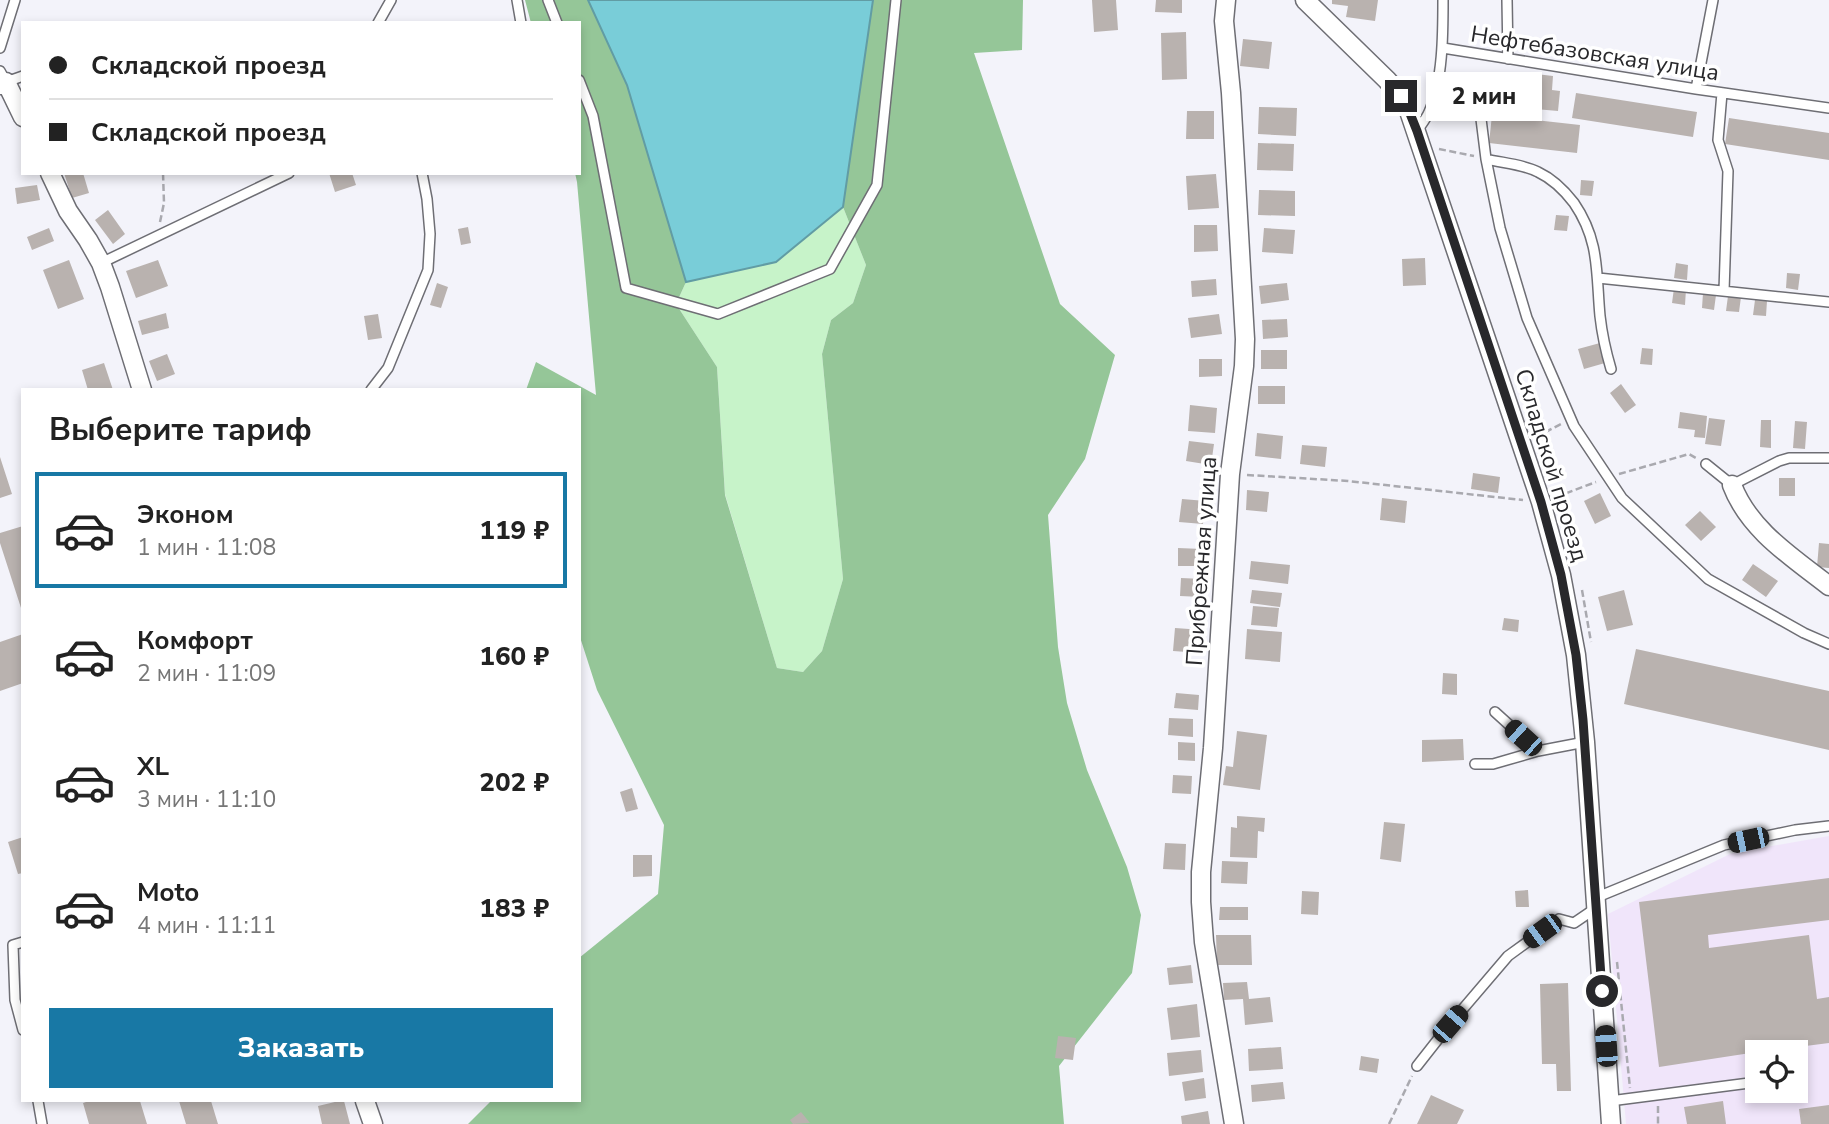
<!DOCTYPE html>
<html lang="ru">
<head>
<meta charset="utf-8">
<style>
	:root { --surface:#fff; --page:#f2f2f2; --text:#222; --muted:#767676; --line:#e0e0e0; --accent:#1878a5 }
	body { margin:0; font-family:"Nunito Sans",sans-serif; background:var(--page); color:var(--text); height:100vh; display:flex; flex-direction:column; font-size:26px; white-space:nowrap }
	* { box-sizing:border-box; margin:0 }
	p { font-size:23px; color:var(--muted) }
	.icon { flex:none; width:38px; height:38px; fill:none; stroke:currentColor; stroke-width:2; stroke-linecap:round; stroke-linejoin:round }
	.map { position:relative; flex:1; overflow:hidden }
	.panel { position:absolute; left:21px; top:388px; width:560px; height:714px; display:flex; flex-direction:column; background:var(--surface); border-radius:0px; box-shadow:0 4px 10px #0003 }
	.panel>* { flex:none }
	.top-card { position:absolute; left:21px; top:21px; width:560px; height:154px; border-radius:0px; box-shadow:0 4px 10px #0003; display:grid; align-content:center; height:154px; padding:0 28px; background:var(--surface) }
	.tools { position:absolute; left:1745px; top:1040px; display:grid; gap:14px }
	.tools a { display:grid; place-items:center; width:63px; height:63px; border-radius:0px; background:var(--surface); box-shadow:0 4px 10px #0003; font-size:35px }
	.end { position:absolute; width:32px; height:32px; margin:-16px; border:9px solid #28282b; background:#fff; box-shadow:0 0 0 4px #fff }
	.from { border-radius:50% }
	.bubble { position:absolute; height:49px; border-radius:0px; background:var(--surface); box-shadow:0 4px 10px #0003; font-size:23px; font-weight:800; line-height:49px; text-align:center }
	.car { position:absolute; width:21px; height:42px; margin:-21px -10px; border-radius:9px; box-shadow:0 0 5px 2px #0007; background:linear-gradient(#222 24%,#8ab4d8 0 40%,#222 0 76%,#8ab4d8 0 86%,#222 0) }
	.top-card b { display:flex; align-items:center; gap:24px; height:66px; font-size:26px }
	.top-card b+b { border-top:2px solid var(--line) }
	.top-card i { width:18px; height:18px; background:var(--text) }
	ul { padding:0; list-style:none }
	li { display:flex; align-items:center; gap:21px; height:116px; margin:0 14px 10px; padding:0 14px; border:4px solid transparent; border-radius:0px }
	li div { flex:1 }
	li b { display:block; font-size:26px }
	li em { font-style:normal; font-weight:800 }
	li.on { border-color:var(--accent) }
	li>.icon { width:63px; height:63px; stroke-width:1.5 }
	h2 { padding:0 28px; font-size:32px; line-height:84px }
	.button { display:flex; gap:14px; margin-top:auto; padding:14px 28px }
	.button a { flex:1; height:80px; border-radius:0px; background:var(--accent); color:#fff; font-size:28px; font-weight:800; line-height:80px; text-align:center }
	.map>svg:first-child { display:block }
	.industrial { fill:#f0e5fa; fill-rule:evenodd }
	.green { fill:#c7f3c9 }
	.forest { fill:#95c698 }
	.water { fill:#79cdd8; stroke:#619ca4; stroke-width:2 }
	.building { fill:#b9b2af }
	.lines { fill:none; stroke-linecap:round; stroke-linejoin:round }
	.lane-casing { stroke:#6e6e74; stroke-width:12 }
	.street-casing { stroke:#6e6e74; stroke-width:21 }
	.path { stroke:#a9a9af; stroke-width:2.5; stroke-dasharray:7 3.5; stroke-linecap:butt }
	.lane { stroke:#fff; stroke-width:9 }
	.street { stroke:#fff; stroke-width:18 }
	.route { stroke:#28282b; stroke-width:9 }
	.labels { text-anchor:middle; stroke-width:7; stroke-linejoin:round; paint-order:stroke }
	.street-label { font-size:23px; fill:#28282b; stroke:#fff }
</style>
</head>
<body>
<div class="map">
<svg width="1829" height="1124" viewBox="0 0 1829 1124">
	<rect width="100%" height="100%" fill="#f3f3fa"/>
	<path class="industrial" d="M1829 836V1124H1626L1608 914 1732 853ZM1757 1052H1796V1090H1757Z"/>
	<path class="green" d="M843 207 866 265 853 303 831 320 822 354 843 579 822 651 803 672 777 668 725 494 717 367 676 304 686 282 776 262Z"/>
	<path class="forest" d="M525 0H588L627 85 686 282 676 304 717 367 725 495 777 668 803 672 822 651 843 579 822 354 831 320 853 303 866 265 843 207 873 0H1023L1022 50 974 53 1060 304 1115 355 1085 459 1048 515 1058 647 1067 703 1087 770 1127 867 1141 915 1132 973 1059 1066 1064 1124H468L491 1101H579V958L658 894 664 825 597 690 579 634V390H526L536 362 596 395 577 182 575 173H579V23H531Z"/>
	<path class="water" d="M588 0H873L843 207 776 262 686 282 627 85Z"/>
	<path class="building" d="M1092 0H1116L1118 30 1094 32Z
		M1156 0H1182V13L1155 12Z
		M1332 0H1378L1375 21 1346 17 1348 6 1332 4Z
		M1186 32 1187 79 1162 80 1161 33Z
		M1243 39 1272 42 1269 69 1240 66Z
		M1536 74 1553 76 1552 90 1560 91 1558 111 1502 106 1503 85 1535 88Z
		M1576 93 1697 112 1693 137 1572 118Z
		M1259 107 1297 108 1296 136 1258 134Z
		M1187 111H1214V139H1186Z
		M1492 115 1580 125 1577 153 1489 143Z
		M1729 118 1829 133V160L1725 144Z
		M1258 143 1294 144 1293 171 1257 170Z
		M64 173H83L89 193 72 198Z
		M329 173H352L356 185 335 192Z
		M1216 174 1219 208 1188 210 1186 176Z
		M1581 180 1594 181 1592 196 1580 195Z
		M37 185 40 200 17 204 15 188Z
		M1259 190 1295 191V216L1258 215Z
		M108 210 125 234 113 244 95 220Z
		M1556 215 1569 216 1567 231 1554 230Z
		M1194 225H1217L1218 251 1194 252Z
		M468 227 471 243 461 245 458 229Z
		M49 228 54 241 32 250 27 237Z
		M1264 228 1295 230 1293 254 1262 252Z
		M1425 258 1426 285 1403 286 1402 259Z
		M69 260 84 299 58 309 43 270Z
		M158 260 168 286 136 298 126 271Z
		M1676 263 1688 265 1687 280 1674 278Z
		M1787 273 1800 274 1798 290 1786 288Z
		M1216 279 1217 295 1192 297 1191 281Z
		M437 283 448 287 441 308 430 305Z
		M1287 283 1289 300 1261 304 1259 286Z
		M1674 288 1686 289 1685 305 1672 303Z
		M1703 293 1716 295 1714 310 1702 308Z
		M1728 296 1741 297 1739 312 1726 311Z
		M1755 300 1767 301 1766 316 1753 315Z
		M166 313 169 328 142 335 138 321Z
		M378 314 382 338 368 340 364 316Z
		M1219 314 1222 334 1191 338 1188 318Z
		M1287 319 1288 337 1263 339 1262 320Z
		M1600 343 1605 363 1584 369 1578 349Z
		M1642 348 1653 349 1652 365 1640 364Z
		M1261 350H1287V369H1261Z
		M167 354 175 374 157 381 149 361Z
		M1199 359H1222V376L1199 377Z
		M104 363 113 390H88L82 370Z
		M1621 384 1636 405 1625 413 1610 393Z
		M1258 386H1285V404H1258Z
		M1190 405 1217 408 1215 433 1188 431Z
		M1680 412 1707 416 1705 438 1694 437 1695 430 1678 428Z
		M1709 418 1725 420 1721 446 1705 444Z
		M1761 420H1771V448L1760 447Z
		M1795 421 1807 422 1805 449 1793 448Z
		M1257 433 1283 436 1281 459 1255 456Z
		M1189 441 1214 444 1211 465 1186 461Z
		M1302 445 1327 447 1325 467 1300 464Z
		M0 457 12 494 0 498Z
		M1473 473 1500 477 1498 493 1471 489Z
		M1779 478H1795V496H1779Z
		M1247 490 1269 492 1267 512 1246 510Z
		M1600 493 1611 516 1595 524 1584 501Z
		M1382 498 1407 501 1405 523 1380 520Z
		M1182 499 1206 501 1203 524 1179 522Z
		M1700 511 1716 527 1701 541 1685 525Z
		M23 526V611H22L0 543V533Z
		M1819 543 1829 544V568L1817 567Z
		M1178 548 1202 549V566H1178Z
		M1251 561 1290 565 1288 584 1249 579Z
		M1753 564 1778 581 1766 597 1742 580Z
		M1181 578 1203 579 1202 597 1180 596Z
		M1252 590 1282 593 1280 607 1250 603Z
		M1624 590 1633 625 1607 631 1598 597Z
		M1253 606 1279 608 1277 627 1251 625Z
		M1504 618 1519 620 1518 632 1502 630Z
		M1175 628 1203 630 1201 653 1173 651Z
		M1247 629 1282 632 1280 662 1245 659Z
		M23 634V683L0 691V642Z
		M1636 649 1829 691V750L1624 704Z
		M1443 673 1457 674V695L1442 694Z
		M1176 693 1199 695 1198 710 1174 708Z
		M1169 718 1193 719V737L1168 735Z
		M1237 731 1267 735 1260 790 1223 785 1226 766 1233 767Z
		M1463 739 1464 760 1422 762V740Z
		M1178 742 1195 743V761L1178 760Z
		M1173 775 1192 776 1191 794 1172 793Z
		M632 788 638 809 626 812 620 792Z
		M1237 816 1265 818 1264 832 1258 831 1257 858 1230 857 1231 827 1237 828Z
		M1384 822 1405 824 1401 862 1380 859Z
		M23 837V873L18 874 8 842Z
		M1165 843 1186 844 1185 870 1163 869Z
		M633 855H652V876L633 877Z
		M1222 861 1248 862 1247 884 1221 883Z
		M1829 878V920L1708 935 1709 948 1809 935 1817 999 1829 997V1043L1757 1052 1659 1067 1639 902Z
		M1528 890 1529 907H1516L1515 891Z
		M1302 891 1319 892 1318 915 1301 914Z
		M1220 907H1248V920H1219Z
		M1216 935H1251L1252 965H1217Z
		M1191 965 1193 983 1169 985 1167 968Z
		M1247 982 1249 999 1270 997 1273 1022 1245 1025 1243 999 1224 1000 1223 983Z
		M1568 983 1571 1091H1557L1556 1064H1542L1540 984Z
		M1197 1004 1200 1037 1171 1040 1167 1008Z
		M1058 1036 1076 1038 1073 1060 1055 1058Z
		M1281 1047 1283 1069 1249 1071 1248 1049Z
		M1201 1050 1203 1072 1169 1076 1167 1053Z
		M1361 1056 1379 1059 1377 1073 1359 1070Z
		M1204 1078 1206 1098 1185 1101 1182 1082Z
		M1283 1082 1285 1099 1252 1102 1251 1085Z
		M1431 1095 1464 1110 1457 1124H1417Z
		M89 1101H140L147 1124H89L83 1103Z
		M179 1101H211L218 1124H186Z
		M339 1101H344L350 1124H322L318 1106Z
		M1723 1101 1726 1124H1687L1684 1107Z
		M1829 1105V1124H1801L1799 1109Z
		M1208 1111 1210 1124H1182L1181 1116Z
		M801 1112 810 1123 793 1124 790 1120Z"/>
	<g class="lines">
		<defs>
			<path id="lane" d="M517 0 521 23
				M548 0 557 23
				M1507 0 1508 59
				M378 23 391 0
				M0 48 15 0
				M1443 48 1696 89 1829 108
				M0 71 6 82 23 76
				M579 80 593 116 626 288 718 314 830 269 877 185 896 0
				M1696 89 1713 0
				M1722 93 1718 140 1728 171 1724 291
				M1478 95 1486 159 1500 228 1527 318 1574 426 1622 498 1708 579 1804 633 1829 644
				M1417 131C1421 125 1426 119 1429 112 1443 81 1443 33 1443 0
				M1486 159C1502 163 1523 164 1538 172 1553 179 1564 190 1574 203 1600 241 1596 273 1600 316 1602 334 1606 352 1611 369
				M101 263 289 173
				M1598 278 1829 302
				M371 390 388 368 428 270 430 234 427 199 422 173
				M1706 464 1732 485 1779 461 1789 458H1829
				M1495 712 1538 751
				M1475 764H1493L1538 751 1585 742
				M1595 898 1724 845 1795 830 1829 826
				M23 942 13 945 15 1000 23 1030
				M1417 1066 1450 1024 1508 956 1559 919 1574 923 1596 908
				M38 1101 42 1124
				M1610 1101 1757 1082"/>
			<path id="street" d="M1226 0 1224 21 1231 93 1245 339 1244 366 1230 474 1213 748 1201 872V902L1204 942 1234 1124
				M1305 0 1387 80 1401 96 1409 111 1541 502 1561 575 1576 655 1585 742 1611 1124
				M0 85 6 82 23 117
				M50 173 68 211 88 240 101 263 110 287 142 390
				M1732 485C1749 530 1792 557 1829 586
				M365 1101 373 1124"/>
		</defs>
		<use href="#lane" class="lane-casing"/>
		<use href="#street" class="street-casing"/>
		<path class="path" d="M1439 149 1474 156
			M160 222 164 203 163 173
			M1536 437 1561 424
			M1619 474 1689 454 1696 458
			M1247 475 1348 481 1523 500
			M1556 497 1596 482
			M1582 590 1591 642
			M1617 962 1630 1088
			M1658 1106V1124
			M1389 1124 1412 1076"/>
		<use href="#lane" class="lane"/>
		<use href="#street" class="street"/>
	</g>
	<g class="lines">
		<path class="route" d="M1401 96 1409 111 1417 131 1541 502 1561 575 1576 655 1583 720 1602 991"/>
	</g>
	<g class="labels">
		<g class="street-label">
			<text transform="translate(1595 53) rotate(9)" y="8">Нефтебазовская улица</text>
			<text transform="translate(1552 465) rotate(73)" y="8">Складской проезд</text>
			<text transform="translate(1201 561) rotate(-86)" y="8">Прибрежная улица</text>
		</g>
	</g>
</svg>
<div class="tools">
<a><svg class="icon" aria-label="locate" viewBox="0 0 24 24"><circle cx="12" cy="12" r="6"/><path d="M12 2v4M12 18v4M2 12h4M18 12h4"/></svg></a>
</div>
<i class="end from" style="left:1602px;top:991px"></i>
<i class="end" style="left:1401px;top:96px"></i>
<div class="bubble" style="left:1426px;top:72px;width:116px">2 мин</div>
<i class="car" style="left:1523px;top:738px;rotate:312deg"></i>
<i class="car" style="left:1748px;top:840px;rotate:258deg"></i>
<i class="car" style="left:1542px;top:931px;rotate:234deg"></i>
<i class="car" style="left:1450px;top:1024px;rotate:41deg"></i>
<i class="car" style="left:1606px;top:1046px;rotate:356deg"></i>
<div class="top-card">
<b><i class="from"></i>Складской проезд</b>
<b><i></i>Складской проезд</b>
</div>
<section class="panel">
<h2>Выберите тариф</h2>
<ul>
<li class="on"><svg class="icon" aria-label="car" viewBox="0 0 24 24"><path d="M5 17H2v-5l4-1 3-4h7l3 4 3 1v5h-3M9 17h6M6 11h13"/><circle cx="7" cy="17" r="2"/><circle cx="17" cy="17" r="2"/></svg><div><b>Эконом</b><p>1 мин · 11:08</p></div><em>119 ₽</em></li>
<li><svg class="icon" aria-label="car" viewBox="0 0 24 24"><path d="M5 17H2v-5l4-1 3-4h7l3 4 3 1v5h-3M9 17h6M6 11h13"/><circle cx="7" cy="17" r="2"/><circle cx="17" cy="17" r="2"/></svg><div><b>Комфорт</b><p>2 мин · 11:09</p></div><em>160 ₽</em></li>
<li><svg class="icon" aria-label="car" viewBox="0 0 24 24"><path d="M5 17H2v-5l4-1 3-4h7l3 4 3 1v5h-3M9 17h6M6 11h13"/><circle cx="7" cy="17" r="2"/><circle cx="17" cy="17" r="2"/></svg><div><b>XL</b><p>3 мин · 11:10</p></div><em>202 ₽</em></li>
<li><svg class="icon" aria-label="car" viewBox="0 0 24 24"><path d="M5 17H2v-5l4-1 3-4h7l3 4 3 1v5h-3M9 17h6M6 11h13"/><circle cx="7" cy="17" r="2"/><circle cx="17" cy="17" r="2"/></svg><div><b>Moto</b><p>4 мин · 11:11</p></div><em>183 ₽</em></li>
</ul>
<div class="button"><a>Заказать</a></div>
</section>
</div>
</body>
</html>
